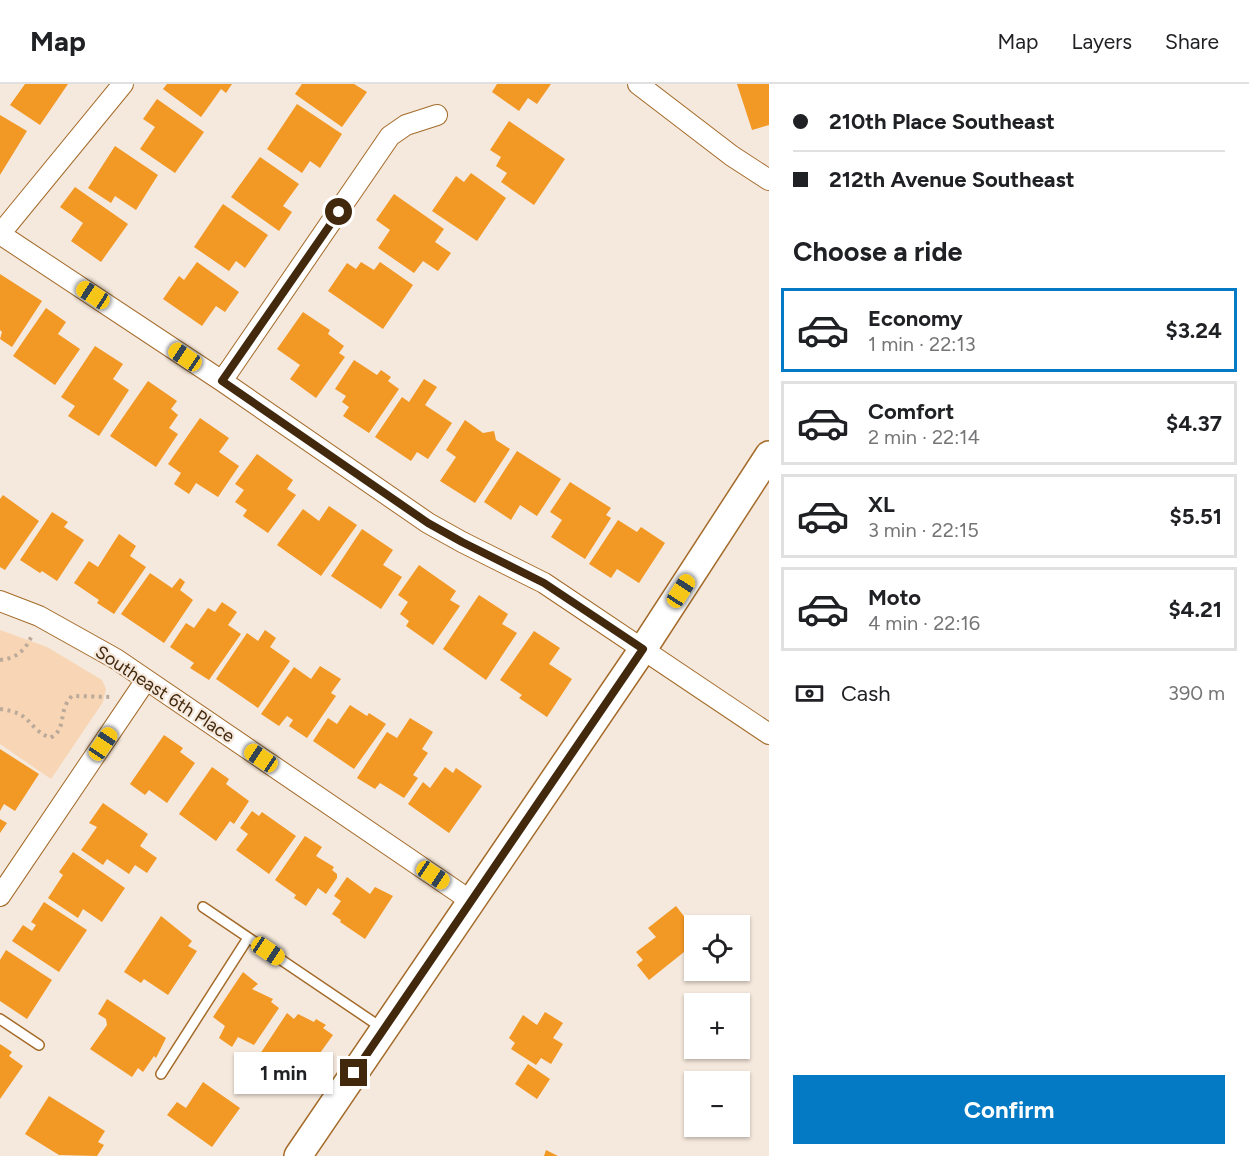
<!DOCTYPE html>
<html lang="en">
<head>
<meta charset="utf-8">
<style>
	:root { --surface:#fff; --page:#f2f2f2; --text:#202124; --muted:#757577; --line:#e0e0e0; --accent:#047ac4 }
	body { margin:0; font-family:Figtree,sans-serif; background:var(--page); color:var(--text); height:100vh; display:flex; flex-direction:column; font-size:22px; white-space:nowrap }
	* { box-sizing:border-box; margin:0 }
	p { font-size:20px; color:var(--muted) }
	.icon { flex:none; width:33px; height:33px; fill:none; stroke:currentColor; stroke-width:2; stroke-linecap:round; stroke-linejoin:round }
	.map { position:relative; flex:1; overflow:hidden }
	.drawer { display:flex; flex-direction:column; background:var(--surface); width:480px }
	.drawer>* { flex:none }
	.banner { display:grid; align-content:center; height:132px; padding:0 24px; background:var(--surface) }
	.buttons { position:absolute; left:684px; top:831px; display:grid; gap:12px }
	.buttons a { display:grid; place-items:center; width:66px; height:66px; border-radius:0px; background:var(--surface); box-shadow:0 2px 4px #0004; font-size:30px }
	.end { position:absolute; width:27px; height:27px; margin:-14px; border:8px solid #42290e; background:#fff; box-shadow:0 0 0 3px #fff }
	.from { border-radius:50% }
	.bubble { position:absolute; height:42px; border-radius:0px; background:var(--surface); box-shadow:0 2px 4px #0004; font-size:20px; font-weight:700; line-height:42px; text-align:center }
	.car { position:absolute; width:18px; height:36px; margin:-18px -9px; border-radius:8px; box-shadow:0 0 4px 2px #0007; background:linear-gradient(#f5c518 24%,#345 0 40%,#f5c518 0 76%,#345 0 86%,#f5c518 0) }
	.banner b { display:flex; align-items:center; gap:21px; height:57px; font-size:22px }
	.banner b+b { border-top:2px solid var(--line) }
	.banner i { width:15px; height:15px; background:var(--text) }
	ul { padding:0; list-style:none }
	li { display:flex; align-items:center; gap:18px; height:84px; margin:0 12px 9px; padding:0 12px; border:3px solid var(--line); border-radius:0px }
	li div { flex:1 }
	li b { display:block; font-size:22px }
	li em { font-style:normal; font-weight:700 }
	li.current { border-color:var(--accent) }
	li>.icon { width:54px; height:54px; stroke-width:1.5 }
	h2 { padding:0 24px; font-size:27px; line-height:72px }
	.pay { display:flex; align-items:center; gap:15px; height:66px; padding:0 24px; font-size:22px }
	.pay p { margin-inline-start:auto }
	.primary-button { display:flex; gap:12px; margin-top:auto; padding:12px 24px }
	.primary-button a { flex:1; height:69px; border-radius:0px; background:var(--accent); color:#fff; font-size:24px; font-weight:700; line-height:69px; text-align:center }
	header { display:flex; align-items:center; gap:36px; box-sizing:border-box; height:84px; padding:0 30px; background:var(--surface); border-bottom:2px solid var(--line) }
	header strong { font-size:28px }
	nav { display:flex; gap:33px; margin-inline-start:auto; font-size:21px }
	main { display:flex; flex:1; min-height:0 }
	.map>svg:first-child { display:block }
	.green { fill:#f8d6b5 }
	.building { fill:#f29825 }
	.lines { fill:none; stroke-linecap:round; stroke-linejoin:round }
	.lane-casing { stroke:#a46b29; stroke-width:12 }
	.street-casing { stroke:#a46b29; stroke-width:22 }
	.secondary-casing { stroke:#a46b29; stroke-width:30 }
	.path { stroke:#ba9; stroke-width:4; stroke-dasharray:3 4.5; stroke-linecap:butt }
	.lane { stroke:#fff; stroke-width:9 }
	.street { stroke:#fff; stroke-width:20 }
	.secondary { stroke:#fff; stroke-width:27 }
	.route { stroke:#42290e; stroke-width:8 }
	.labels { text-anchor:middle; stroke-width:4.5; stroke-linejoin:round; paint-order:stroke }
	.street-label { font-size:18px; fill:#42290e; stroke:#f5e8dc }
</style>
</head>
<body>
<header>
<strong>Map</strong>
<nav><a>Map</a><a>Layers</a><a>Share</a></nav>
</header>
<main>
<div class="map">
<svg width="769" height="1072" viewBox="0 0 769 1072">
	<rect width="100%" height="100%" fill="#f5e8dc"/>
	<path class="green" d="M0 546 47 563 102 596 106 605 103 618 51 695 0 660Z"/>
	<path class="building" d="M25 0H68L40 41 10 21Z
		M167 0H232L226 9 221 5 201 33 163 5Z
		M302 0H354L367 8 342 43 295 10Z
		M497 0H551L537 20 528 14 519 27 492 8Z
		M737 0H769V41L752 46Z
		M157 15 204 48 175 89 140 65 155 43 143 35Z
		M297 20 342 50 320 84 310 77 302 89 267 65Z
		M0 31 27 47 0 91Z
		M509 37 565 75 534 121 501 98 507 89 496 82 501 73 490 66Z
		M115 62 158 91 136 126 115 112 111 119 88 104Z
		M260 73 299 100 283 122 292 128 279 147 231 113Z
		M471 89 506 114 477 157 432 127 456 92 464 98Z
		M75 103 128 140 101 178 71 157 83 139 60 123Z
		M394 110 444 145 435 158 451 169 438 187 423 177 414 189 378 164 390 146 376 136Z
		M223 120 268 151 245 184 236 177 229 187 194 163Z
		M197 178 239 208 225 228 216 222 202 242 163 215 179 192 184 196Z
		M361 178 374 186 380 178 413 201 383 245 328 207 347 179 356 185Z
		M0 190 42 217 12 263 0 255 2 248 0 246Z
		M46 224 66 238 58 250 80 265 55 301 13 272Z
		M303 228 330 246 328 250 344 262 339 269 345 273 316 314 290 295 300 281 277 265Z
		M95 262 123 280 113 295 129 306 99 352 68 332 75 322 61 313Z
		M354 276 377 291 381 286 391 293 388 297 399 305 369 349 343 332 349 323 342 318 346 312 335 305Z
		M424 295 437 303 425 321 452 339 428 375 417 368 411 377 375 353 402 313 409 318Z
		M148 297 177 317 171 325 178 331 169 344 178 350 156 383 110 352Z
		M200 334 229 354 219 368 239 382 218 413 196 399 189 410 174 400 181 389 168 380Z
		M465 336 483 349 494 347 496 356 510 365 475 419 440 397 456 373 446 366Z
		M517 367 561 395 537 432 520 421 511 436 484 418Z
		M257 370 293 396 287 405 296 411 268 449 243 432 247 426 235 418 244 406 235 400Z
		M570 398 611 424 606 431 611 434 585 475 551 453 562 436 550 428Z
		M3 411 39 437 5 486 0 483V415Z
		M329 422 357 441 321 492 277 461 303 425 319 437Z
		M52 428 68 438 64 443 84 456 57 497 42 487 40 489 20 476Z
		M618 436 637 448 641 443 665 459 639 499 617 485 611 494 589 480Z
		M362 445 393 466 383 481 402 493 381 525 331 492Z
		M119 450 136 462 130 472 146 483 114 530 97 519 99 516 74 499 89 477 98 483Z
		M419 481 456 507 450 516 460 522 433 561 406 542 409 537 400 530 408 518 398 511Z
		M150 489 172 504 180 494 185 498 180 506 193 516 164 559 121 530Z
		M479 511 508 530 502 540 517 549 486 596 443 565Z
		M222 518 237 528 228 541 241 550 209 596 190 584 194 579 170 563 186 539 194 544 208 524 215 528Z
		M265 546 276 554 270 563 290 577 258 624 216 595 247 549 258 557Z
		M534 547 560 564 549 580 572 595 547 633 519 614 522 611 500 596Z
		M320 582 341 595 331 609 336 612 307 654 289 642 293 636 287 632 279 642 261 630 294 583 311 595Z
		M350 621 367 632 369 629 386 640 354 685 313 657 328 634 337 640Z
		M410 634 433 648 422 665 428 669 413 691 418 694 404 714 380 699 375 705 357 694 387 648 397 654Z
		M164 651 183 664 180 668 195 679 167 719 149 706 145 711 130 700Z
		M0 665 39 690 15 727 4 720 0 727Z
		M212 683 229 695 226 700 249 717 234 740 230 737 216 757 179 730Z
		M445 683 453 689 456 684 482 702 449 749 408 720 423 698 430 704Z
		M103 719 148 750 140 762 157 774 147 789 135 781 129 790 107 775 103 781 81 766 97 743 89 739Z
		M252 727 259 732 262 728 296 752 269 790 236 766 248 750 240 744Z
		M0 735 7 739 0 749Z
		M305 752 322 763 316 772 334 783 332 786 337 790V794L326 810 318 804 306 822 294 814 296 811 275 796Z
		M73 768 125 804 102 838 83 825 78 834 48 814 63 791 59 788Z
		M347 793 370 810 375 803 393 812 365 855 340 838 341 836 332 830 341 817 334 812Z
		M44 818 87 846 59 888 12 857 23 841 32 847 36 841 31 838Z
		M676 822 694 845V860L649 896 637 881 643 876 636 868 656 853 648 844Z
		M161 832 192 857 188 862 197 867 168 911 144 895 141 899 124 888Z
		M6 866 52 896 27 935 0 917V876Z
		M243 888 258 900 252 905 273 915 271 918 279 924 254 961 238 953 232 963 219 954 225 942 213 933Z
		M107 915 166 954 156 974 154 972 143 988 138 984 132 993 90 965 107 941 106 935 98 930Z
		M545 928 563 939 553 954 563 960 551 980 541 974 536 981 511 965 515 959 509 954 523 931 537 941Z
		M287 929 294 935 298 930 314 938 316 935 326 941 323 944 333 951 292 1008 279 1000 284 992 283 986 260 970Z
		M0 960 12 968 9 972 23 982 0 1015Z
		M528 980 550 995 537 1015 515 1000Z
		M203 998 240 1024 212 1063 167 1031 177 1018 186 1024Z
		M49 1012 105 1047 98 1058 104 1061 97 1072 59 1071 25 1050Z
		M546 1066 558 1072H544Z"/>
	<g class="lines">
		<defs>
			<path id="lane" d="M203 823 382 944
				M0 935 39 961
				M161 990 248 854"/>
			<path id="street" d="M638 0 732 72 769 96
				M0 150 222 297 428 439 462 458 544 499 769 650
				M0 150 123 0
				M222 297 390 52 406 41 437 31
				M0 517 39 532 116 575 471 817
				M0 812 146 596"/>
			<path id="secondary" d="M298 1072 643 565 769 371"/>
		</defs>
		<use href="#lane" class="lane-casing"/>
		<use href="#street" class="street-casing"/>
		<use href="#secondary" class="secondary-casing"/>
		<path class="path" d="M0 576C17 574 25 567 32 551
			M0 625C33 629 26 643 50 654 68 645 57 627 72 612L112 613"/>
		<use href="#lane" class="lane"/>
		<use href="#street" class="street"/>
		<use href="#secondary" class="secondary"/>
	</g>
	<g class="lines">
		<path class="route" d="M339 128 222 297 428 439 462 458 544 499 643 565 354 989"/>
	</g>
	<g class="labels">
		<g class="street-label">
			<text transform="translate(165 610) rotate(33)" y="6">Southeast 6th Place</text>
		</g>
	</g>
</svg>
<div class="buttons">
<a><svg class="icon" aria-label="locate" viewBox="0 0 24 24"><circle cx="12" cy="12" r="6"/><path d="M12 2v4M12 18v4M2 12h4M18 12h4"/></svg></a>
<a>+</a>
<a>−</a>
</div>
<i class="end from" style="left:339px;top:128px"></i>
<i class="end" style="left:354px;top:989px"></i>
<div class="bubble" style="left:234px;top:968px;width:99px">1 min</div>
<i class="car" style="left:93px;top:211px;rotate:303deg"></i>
<i class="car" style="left:185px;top:273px;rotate:304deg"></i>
<i class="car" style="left:681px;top:507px;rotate:33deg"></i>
<i class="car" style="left:103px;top:660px;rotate:34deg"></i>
<i class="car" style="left:261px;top:674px;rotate:304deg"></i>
<i class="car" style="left:433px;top:791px;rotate:124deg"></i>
<i class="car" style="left:268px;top:867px;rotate:124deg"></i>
</div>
<section class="drawer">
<div class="banner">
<b><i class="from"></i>210th Place Southeast</b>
<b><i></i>212th Avenue Southeast</b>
</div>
<h2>Choose a ride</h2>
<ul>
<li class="current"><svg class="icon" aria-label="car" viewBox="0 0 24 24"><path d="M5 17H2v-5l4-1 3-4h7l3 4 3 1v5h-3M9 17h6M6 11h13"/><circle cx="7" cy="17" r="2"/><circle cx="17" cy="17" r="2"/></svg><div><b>Economy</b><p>1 min · 22:13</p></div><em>$3.24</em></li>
<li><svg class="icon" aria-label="car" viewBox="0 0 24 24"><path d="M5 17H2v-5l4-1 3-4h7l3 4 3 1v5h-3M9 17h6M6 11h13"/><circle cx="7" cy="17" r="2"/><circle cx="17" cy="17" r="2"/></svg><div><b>Comfort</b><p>2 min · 22:14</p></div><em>$4.37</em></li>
<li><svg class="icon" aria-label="car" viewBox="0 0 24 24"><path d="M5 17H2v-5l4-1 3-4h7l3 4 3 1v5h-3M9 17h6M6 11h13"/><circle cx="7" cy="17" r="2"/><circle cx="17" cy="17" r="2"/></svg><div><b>XL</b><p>3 min · 22:15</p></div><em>$5.51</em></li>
<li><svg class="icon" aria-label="car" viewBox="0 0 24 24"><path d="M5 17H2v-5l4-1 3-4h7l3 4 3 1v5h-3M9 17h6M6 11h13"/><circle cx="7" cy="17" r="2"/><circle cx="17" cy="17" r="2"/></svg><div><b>Moto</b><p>4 min · 22:16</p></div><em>$4.21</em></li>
</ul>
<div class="pay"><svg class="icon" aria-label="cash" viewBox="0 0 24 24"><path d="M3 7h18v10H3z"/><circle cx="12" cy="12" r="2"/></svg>Cash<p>390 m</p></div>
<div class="primary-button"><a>Confirm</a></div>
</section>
</main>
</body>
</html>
